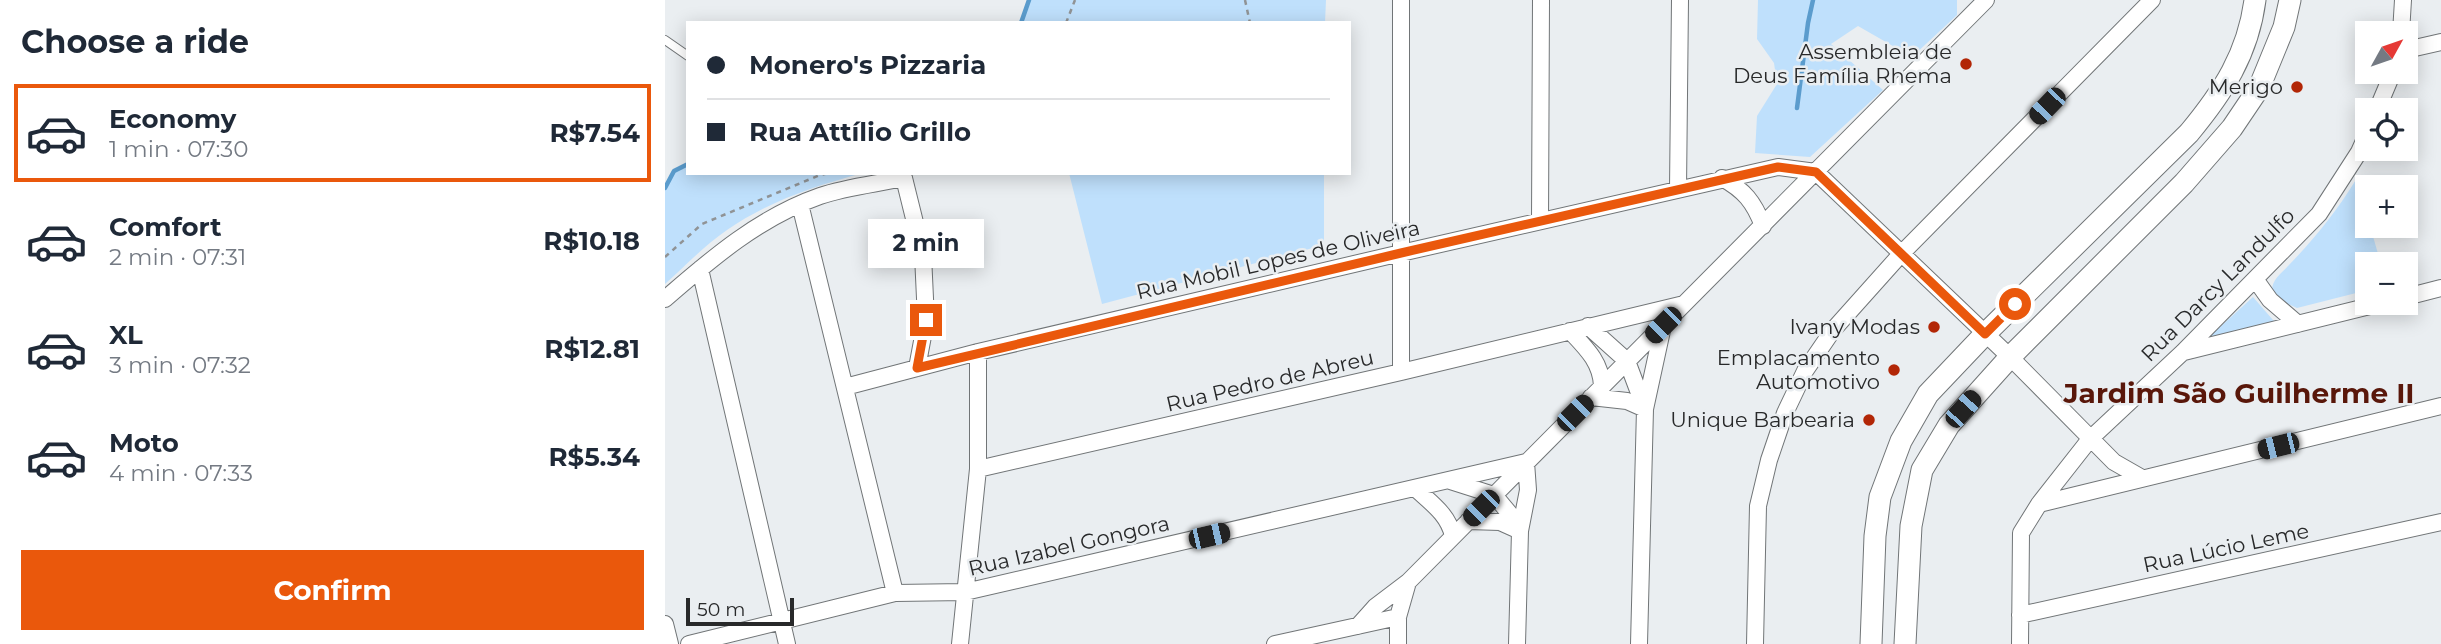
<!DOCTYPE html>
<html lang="en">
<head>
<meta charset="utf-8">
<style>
	:root { --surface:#fff; --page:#f6f6f7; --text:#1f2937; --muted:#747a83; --line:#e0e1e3; --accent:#ea580c }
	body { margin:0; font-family:Montserrat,sans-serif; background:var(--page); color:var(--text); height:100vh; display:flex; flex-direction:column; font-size:26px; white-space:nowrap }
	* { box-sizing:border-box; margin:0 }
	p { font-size:23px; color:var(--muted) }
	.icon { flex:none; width:38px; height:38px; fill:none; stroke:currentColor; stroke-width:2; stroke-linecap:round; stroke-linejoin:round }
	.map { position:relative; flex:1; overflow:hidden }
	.panel { display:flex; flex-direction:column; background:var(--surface); width:665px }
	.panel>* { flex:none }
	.top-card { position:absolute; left:21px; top:21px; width:665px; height:154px; border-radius:0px; box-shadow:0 4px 18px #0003; display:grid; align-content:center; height:154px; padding:0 21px; background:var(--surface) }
	.needle { width:46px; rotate:50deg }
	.tools { position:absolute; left:1690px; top:21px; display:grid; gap:14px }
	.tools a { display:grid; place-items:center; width:63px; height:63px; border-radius:0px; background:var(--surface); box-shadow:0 4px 18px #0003; font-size:35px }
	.scale { position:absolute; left:21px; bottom:18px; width:108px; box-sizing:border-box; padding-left:7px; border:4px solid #28292a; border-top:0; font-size:19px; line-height:24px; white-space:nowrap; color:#28292a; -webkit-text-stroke:5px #eaeef1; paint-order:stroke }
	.end { position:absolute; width:32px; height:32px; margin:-16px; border:9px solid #ea580c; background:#fff; box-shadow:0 0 0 4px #fff }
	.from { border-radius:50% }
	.bubble { position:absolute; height:49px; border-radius:0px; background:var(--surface); box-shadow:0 4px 18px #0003; font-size:23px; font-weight:700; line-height:49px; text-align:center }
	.car { position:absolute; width:21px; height:42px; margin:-21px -10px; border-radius:9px; box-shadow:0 0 5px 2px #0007; background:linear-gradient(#222 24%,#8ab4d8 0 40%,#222 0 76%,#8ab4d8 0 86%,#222 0) }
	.top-card b { display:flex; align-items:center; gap:24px; height:66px; font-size:26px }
	.top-card b+b { border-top:2px solid var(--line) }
	.top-card i { width:18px; height:18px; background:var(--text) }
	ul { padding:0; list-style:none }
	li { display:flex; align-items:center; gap:21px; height:98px; margin:0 14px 10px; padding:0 7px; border:4px solid transparent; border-radius:0px }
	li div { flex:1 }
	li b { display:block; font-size:26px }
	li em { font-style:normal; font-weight:700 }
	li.on { border-color:var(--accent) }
	li>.icon { width:63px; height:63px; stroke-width:1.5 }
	h2 { padding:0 21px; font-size:32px; line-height:84px }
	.cta { display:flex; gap:14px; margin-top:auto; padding:14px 21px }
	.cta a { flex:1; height:80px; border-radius:0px; background:var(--accent); color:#fff; font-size:28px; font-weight:700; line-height:80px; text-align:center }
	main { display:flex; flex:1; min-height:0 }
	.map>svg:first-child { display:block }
	.green { fill:#bfe0fc }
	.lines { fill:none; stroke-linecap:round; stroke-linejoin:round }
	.stream { stroke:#5b9ccd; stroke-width:4.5 }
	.service-casing { stroke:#717577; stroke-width:10 }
	.minor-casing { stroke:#717577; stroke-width:18 }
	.secondary-casing { stroke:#717577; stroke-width:23 }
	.path { stroke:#909395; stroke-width:2.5; stroke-dasharray:5 5; stroke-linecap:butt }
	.service { stroke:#fff; stroke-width:8 }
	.minor { stroke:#fff; stroke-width:16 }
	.secondary { stroke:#fff; stroke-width:21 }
	.route { stroke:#ea580c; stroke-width:9 }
	.poi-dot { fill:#b22606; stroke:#eaeef1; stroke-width:2.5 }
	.labels { text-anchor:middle; stroke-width:5; stroke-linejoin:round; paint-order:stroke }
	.poi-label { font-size:21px; fill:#28292a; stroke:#eaeef1; text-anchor:end }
	.street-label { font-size:21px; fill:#28292a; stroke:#eaeef1 }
	.district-label { font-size:28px; font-weight:bold; fill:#59170a; stroke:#eaeef1 }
</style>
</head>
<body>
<main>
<section class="panel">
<h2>Choose a ride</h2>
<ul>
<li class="on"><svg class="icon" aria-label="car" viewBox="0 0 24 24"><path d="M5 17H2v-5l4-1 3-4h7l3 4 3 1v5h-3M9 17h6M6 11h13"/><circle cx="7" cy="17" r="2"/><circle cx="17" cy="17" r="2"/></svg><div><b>Economy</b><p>1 min · 07:30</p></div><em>R$7.54</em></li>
<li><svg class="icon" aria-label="car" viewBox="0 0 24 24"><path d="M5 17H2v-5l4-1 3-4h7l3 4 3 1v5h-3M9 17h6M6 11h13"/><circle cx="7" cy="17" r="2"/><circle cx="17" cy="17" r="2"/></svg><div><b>Comfort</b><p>2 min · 07:31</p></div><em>R$10.18</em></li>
<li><svg class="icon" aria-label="car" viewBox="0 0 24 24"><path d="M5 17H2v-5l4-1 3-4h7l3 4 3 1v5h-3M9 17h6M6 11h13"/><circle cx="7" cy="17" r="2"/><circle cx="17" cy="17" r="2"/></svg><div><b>XL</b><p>3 min · 07:32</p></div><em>R$12.81</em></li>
<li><svg class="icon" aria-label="car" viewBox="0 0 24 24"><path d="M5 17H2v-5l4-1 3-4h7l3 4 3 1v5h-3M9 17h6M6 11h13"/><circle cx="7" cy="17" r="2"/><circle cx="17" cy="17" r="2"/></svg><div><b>Moto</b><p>4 min · 07:33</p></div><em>R$5.34</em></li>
</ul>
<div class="cta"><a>Confirm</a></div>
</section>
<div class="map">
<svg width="1776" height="644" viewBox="0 0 1776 644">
	<rect width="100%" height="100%" fill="#eaeef1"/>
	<path class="green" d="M364 0H661L660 23H356Z
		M1093 0H1292V15L1247 57 1193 26 1166 44 1218 90 1145 157 1090 153 1092 116 1112 84 1109 63 1092 39Z
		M23 164V173H198C150 186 104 201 62 230 40 245 20 266 0 284V188L9 171Z
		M404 173H659V245L437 304Z
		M1692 178 1703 217V226H1705L1716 264H1703V290L1632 308 1612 299 1607 293C1606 280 1616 274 1624 265 1650 238 1672 211 1692 178Z
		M1588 297 1608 320 1616 324 1547 340 1544 337Z"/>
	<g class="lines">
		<path class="stream" d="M356 23 364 0
			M1132 108 1143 23 1148 0
			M0 188 9 171 23 164"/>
		<defs>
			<path id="service" d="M0 40 23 56"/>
			<path id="minor" d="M736 0V372
				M1736 33 1738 0
				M1741 50 1776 42
				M1712 110 1728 72
				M1057 178C1079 190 1089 202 1098 226
				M1013 189 1015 0
				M135 204 230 593
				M875 221 876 0
				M35 269 122 644
				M1590 279 1605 300 1633 324
				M1741 297 1776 288
				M0 299C47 258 95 217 155 196 181 187 211 184 239 178L258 255 261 320 252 368
				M923 326 962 361 980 409 974 644
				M905 331C921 348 936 362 937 386
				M1519 352 1717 303
				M180 387 313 352 736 253 1113 167 1151 172 1345 357 1449 462 1477 478
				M926 397 962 401 980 409 998 326
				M313 469 736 372 1019 304
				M785 481 829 495 850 520 855 531
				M750 488C766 503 783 514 788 536
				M1374 504 1776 406
				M803 521 835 522 855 531
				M1355 615 1776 522
				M0 624 5 644
				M693 626 710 607 743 582
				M24 644 230 593 300 592 861 462 863 490 855 531 852 644
				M295 644 313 469V352
				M610 644 733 617
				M733 644V617L743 582 1321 0
				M1090 644 1093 506 1104 460 1120 413 1140 371 1168 330 1236 254 1487 0
				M1355 644 1356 533 1374 504 1425 439 1518 352 1654 214 1694 152 1703 132"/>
			<path id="secondary" d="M1206 644 1210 536 1215 497 1236 441 1263 394 1320 334 1524 133C1558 92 1583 54 1590 0
				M1240 644 1246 526 1257 470 1284 425 1345 357 1519 183 1567 128 1594 88 1619 27 1625 0"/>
		</defs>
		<use href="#service" class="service-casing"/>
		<use href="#minor" class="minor-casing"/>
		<use href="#secondary" class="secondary-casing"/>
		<path class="path" d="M580 0 585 23
			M401 23 410 0
			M0 257 37 224 155 175 164 173"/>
		<use href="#service" class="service"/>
		<use href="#minor" class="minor"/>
		<use href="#secondary" class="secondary"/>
	</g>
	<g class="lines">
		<path class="route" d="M261 320 252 368 736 253 1113 167 1151 172 1320 334 1350 304"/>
	</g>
	<g class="poi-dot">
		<circle cx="1301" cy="64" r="7"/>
		<circle cx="1632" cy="87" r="7"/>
		<circle cx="1269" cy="327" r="7"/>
		<circle cx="1229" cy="370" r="7"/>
		<circle cx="1204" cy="420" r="7"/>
	</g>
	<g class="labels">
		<g class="poi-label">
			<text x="1287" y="59">Assembleia de<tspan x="1287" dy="24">Deus Família Rhema</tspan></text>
			<text x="1618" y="94">Merigo</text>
			<text x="1255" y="334">Ivany Modas</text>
			<text x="1215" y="365">Emplacamento<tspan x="1215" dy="24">Automotivo</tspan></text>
			<text x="1190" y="427">Unique Barbearia</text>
		</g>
		<g class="street-label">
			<text transform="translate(613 260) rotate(-13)" y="7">Rua Mobil Lopes de Oliveira</text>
			<text transform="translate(1553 285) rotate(-45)" y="7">Rua Darcy Landulfo</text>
			<text transform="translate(605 381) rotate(-13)" y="7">Rua Pedro de Abreu</text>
			<text transform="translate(404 546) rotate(-13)" y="7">Rua Izabel Gongora</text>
			<text transform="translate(1561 548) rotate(-12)" y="7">Rua Lúcio Leme</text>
		</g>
		<g class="district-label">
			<text x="1574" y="403">Jardim São Guilherme II</text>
		</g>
	</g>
</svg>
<div class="tools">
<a><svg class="needle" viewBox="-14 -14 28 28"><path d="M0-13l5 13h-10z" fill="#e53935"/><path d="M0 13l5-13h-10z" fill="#747a83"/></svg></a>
<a><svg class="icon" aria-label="locate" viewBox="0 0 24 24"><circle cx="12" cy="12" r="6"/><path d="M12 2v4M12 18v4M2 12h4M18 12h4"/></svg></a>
<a>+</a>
<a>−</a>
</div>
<div class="scale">50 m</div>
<i class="end from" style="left:1350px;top:304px"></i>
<i class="end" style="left:261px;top:320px"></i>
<div class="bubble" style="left:203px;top:219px;width:116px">2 min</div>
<i class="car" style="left:1382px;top:106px;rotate:224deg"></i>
<i class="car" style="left:998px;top:325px;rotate:225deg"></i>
<i class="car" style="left:1298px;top:409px;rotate:42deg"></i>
<i class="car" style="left:910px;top:413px;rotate:45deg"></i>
<i class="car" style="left:1613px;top:446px;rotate:256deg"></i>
<i class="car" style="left:816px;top:508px;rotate:225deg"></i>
<i class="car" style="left:544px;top:536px;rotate:77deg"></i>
<div class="top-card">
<b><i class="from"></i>Monero's Pizzaria</b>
<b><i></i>Rua Attílio Grillo</b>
</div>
</div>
</main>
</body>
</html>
